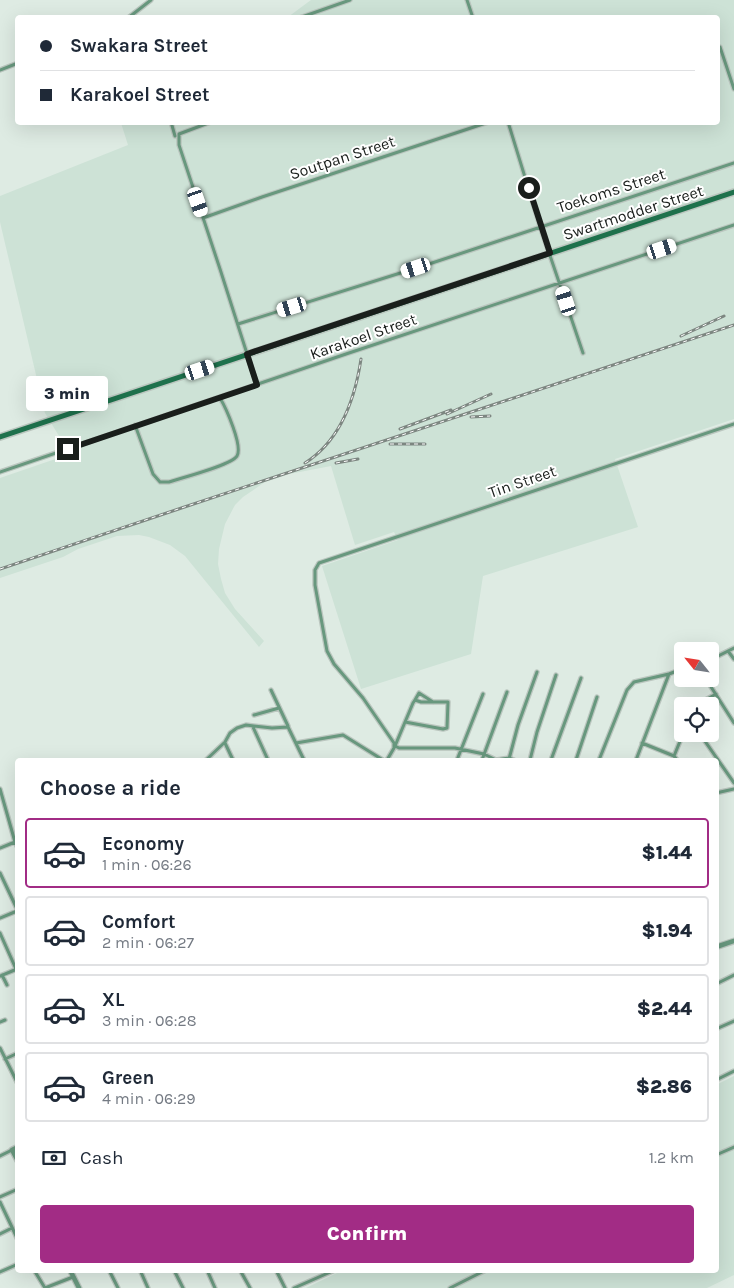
<!DOCTYPE html>
<html lang="en">
<head>
<meta charset="utf-8">
<style>
	:root { --surface:#fff; --page:#f6f6f7; --text:#1f2937; --muted:#747a83; --line:#e0e1e3; --accent:#a22c85 }
	body { margin:0; font-family:Karla,sans-serif; background:var(--page); color:var(--text); height:100vh; display:flex; flex-direction:column; font-size:19px; white-space:nowrap }
	* { box-sizing:border-box; margin:0 }
	p { font-size:16px; color:var(--muted) }
	.icon { flex:none; width:28px; height:28px; fill:none; stroke:currentColor; stroke-width:2; stroke-linecap:round; stroke-linejoin:round }
	.map { position:relative; flex:1; overflow:hidden }
	.side { position:absolute; left:15px; top:758px; width:704px; height:515px; display:flex; flex-direction:column; background:var(--surface); border-radius:5px; box-shadow:0 5px 20px #0002 }
	.side>* { flex:none }
	.guide { position:absolute; left:15px; top:15px; width:705px; height:110px; border-radius:5px; box-shadow:0 5px 20px #0002; display:grid; align-content:center; height:110px; padding:0 25px; background:var(--surface) }
	.needle { width:32px; rotate:300deg }
	.tools { position:absolute; left:674px; top:642px; display:grid; gap:10px }
	.tools a { display:grid; place-items:center; width:45px; height:45px; border-radius:5px; background:var(--surface); box-shadow:0 5px 20px #0002; font-size:25px }
	.end { position:absolute; width:22px; height:22px; margin:-11px; border:6px solid #191e1b; background:#fff; box-shadow:0 0 0 2px #fff }
	.from { border-radius:50% }
	.bubble { position:absolute; height:35px; border-radius:5px; background:var(--surface); box-shadow:0 5px 20px #0002; font-size:16px; font-weight:800; line-height:35px; text-align:center }
	.car { position:absolute; width:15px; height:30px; margin:-15px -8px; border-radius:6px; box-shadow:0 0 4px 1px #0007; background:linear-gradient(#fff 24%,#345 0 40%,#fff 0 76%,#345 0 86%,#fff 0) }
	.guide b { display:flex; align-items:center; gap:18px; height:48px; font-size:19px }
	.guide b+b { border-top:1px solid var(--line) }
	.guide i { width:12px; height:12px; background:var(--text) }
	ul { padding:0; list-style:none }
	li { display:flex; align-items:center; gap:15px; height:70px; margin:0 10px 8px; padding:0 15px; border:2px solid var(--line); border-radius:5px }
	li div { flex:1 }
	li b { display:block; font-size:19px }
	li em { font-style:normal; font-weight:800 }
	li.on { border-color:var(--accent) }
	li>.icon { width:45px; height:45px; stroke-width:1.5 }
	h2 { padding:0 25px; font-size:22px; line-height:60px }
	.pay { display:flex; align-items:center; gap:12px; height:55px; padding:0 25px; font-size:19px }
	.pay p { margin-inline-start:auto }
	.primary-button { display:flex; gap:10px; margin-top:auto; padding:10px 25px }
	.primary-button a { flex:1; height:58px; border-radius:5px; background:var(--accent); color:#fff; font-size:20px; font-weight:800; line-height:58px; text-align:center }
	.map>svg:first-child { display:block }
	.built { fill:#cde2d6 }
	.lines { fill:none; stroke-linecap:round; stroke-linejoin:round }
	.minor-casing { stroke:#bbc6bf; stroke-width:5.5 }
	.tertiary-casing { stroke:#bbc6bf; stroke-width:7 }
	.secondary-casing { stroke:#bbc6bf; stroke-width:8 }
	.minor { stroke:#68987e; stroke-width:3 }
	.tertiary { stroke:#68987e; stroke-width:4.5 }
	.secondary { stroke:#1e714c; stroke-width:5 }
	.rail-casing { stroke:#7d8681; stroke-width:3 }
	.rail { stroke:#fff; stroke-width:1; stroke-dasharray:4; stroke-linecap:butt }
	.route { stroke:#191e1b; stroke-width:6 }
	.labels { text-anchor:middle; stroke-width:4; stroke-linejoin:round; paint-order:stroke }
	.street-label { font-size:16px; fill:#191e1b; stroke:#fff }
</style>
</head>
<body>
<div class="map">
<svg width="734" height="1288" viewBox="0 0 734 1288">
	<rect width="100%" height="100%" fill="#deebe3"/>
	<path class="built" d="M311 0H734V419L615 459 638 527 483 576 471 654 361 689 322 566 398 540 394 532 355 545 331 466 289 474 265 482 243 497 235 505 225 524 219 549 218 564 221 579 225 593 235 609 264 641 259 647 185 556 170 545 149 537 139 535 117 536 78 549 63 557 0 578V478L70 454 45 413 0 222V196L128 145 121 123 718 122V18L288 17Z
		M734 1076V1275L707 1288H306L343 1270H716V1085Z"/>
	<g class="lines">
		<defs>
			<path id="minor" d="M467 0 473 18
				M128 18 151 0
				M299 18 350 0
				M718 48 720 47 734 89
				M0 70 18 63
				M171 122 175 136
				M211 122 179 134V145L220 269 257 385
				M508 122 540 226 583 353
				M203 218 262 197 489 122
				M238 324 429 264 734 163
				M135 425 153 474 160 482H169C181 478 232 465 237 456 243 446 226 408 220 398
				M0 472 346 354 734 225
				M728 651 734 659
				M710 660 734 648
				M706 679 734 723
				M271 690 288 726
				M415 700 419 693 433 702
				M695 706 716 694
				M254 715 279 708
				M405 722 443 729 447 728 448 702H421L415 700 413 703 395 746 399 748H455L484 754 496 760 509 758 514 760
				M253 727 268 760
				M700 734 734 783
				M225 743 233 760
				M296 743 343 735 383 760
				M642 743 674 756 677 760
				M674 756 683 734
				M509 759 518 725 537 672
				M206 760 225 742 230 733 237 728 246 725 272 728 288 727 304 760
				M387 760 394 748V743L363 698 334 664 327 651 315 585V570L319 563 734 424
				M457 760 483 694
				M482 760 507 692
				M530 760 537 732 556 675
				M551 760 581 678
				M576 760 597 697
				M599 760 627 690 634 682 669 674 682 669
				M636 760 669 674
				M0 789 15 842
				M716 793 734 789
				M0 848 15 842 18 848
				M0 873 18 911
				M0 918 17 911
				M0 933 16 969
				M2 975 7 985
				M0 976 17 969
				M716 984 734 975
				M0 1022 5 1020
				M716 1029 734 1021
				M0 1048 18 1084
				M5 1059 18 1053
				M716 1080 734 1071
				M716 1155 734 1147
				M0 1156 12 1150
				M0 1197 18 1189
				M0 1202 18 1240
				M0 1234 12 1228
				M34 1270 45 1288
				M109 1270 118 1288
				M140 1270 148 1288
				M174 1270 183 1288
				M207 1270 215 1288
				M240 1270 250 1288
				M276 1270 285 1288
				M0 1272 18 1264
				M45 1288 73 1277
				M294 1288 335 1270
				M450 1288 486 1270"/>
			<path id="tertiary" d="M716 947 734 941
				M18 1147 12 1150 18 1161
				M70 1270 79 1288"/>
			<path id="secondary" d="M0 437 734 192"/>
		</defs>
		<use href="#minor" class="minor-casing"/>
		<use href="#tertiary" class="tertiary-casing"/>
		<use href="#secondary" class="secondary-casing"/>
		<use href="#minor" class="minor"/>
		<use href="#tertiary" class="tertiary"/>
		<use href="#secondary" class="secondary"/>
		<defs>
			<path id="rail" d="M681 336 724 316
				M447 414 491 394
				M471 417 490 416
				M400 429 451 410
				M390 444H425
				M305 463C340 441 355 399 361 359
				M336 463 358 459
				M0 569C244 486 489 407 734 325"/>
		</defs>
		<use href="#rail" class="rail-casing"/>
		<use href="#rail" class="rail"/>
	</g>
	<g class="lines">
		<path class="route" d="M68 449 257 385 247 354 550 253 529 188"/>
	</g>
	<g class="labels">
		<g class="street-label">
			<text transform="translate(342 157) rotate(-18)" y="6">Soutpan Street</text>
			<text transform="translate(611 190) rotate(-18)" y="6">Toekoms Street</text>
			<text transform="translate(633 212) rotate(-18)" y="6">Swartmodder Street</text>
			<text transform="translate(363 336) rotate(-19)" y="6">Karakoel Street</text>
			<text transform="translate(522 481) rotate(-19)" y="6">Tin Street</text>
		</g>
	</g>
</svg>
<div class="tools">
<a><svg class="needle" viewBox="-14 -14 28 28"><path d="M0-13l5 13h-10z" fill="#e53935"/><path d="M0 13l5-13h-10z" fill="#747a83"/></svg></a>
<a><svg class="icon" aria-label="locate" viewBox="0 0 24 24"><circle cx="12" cy="12" r="6"/><path d="M12 2v4M12 18v4M2 12h4M18 12h4"/></svg></a>
</div>
<i class="end from" style="left:529px;top:188px"></i>
<i class="end" style="left:68px;top:449px"></i>
<div class="bubble" style="left:26px;top:376px;width:82px">3 min</div>
<i class="car" style="left:198px;top:202px;rotate:161deg"></i>
<i class="car" style="left:662px;top:249px;rotate:72deg"></i>
<i class="car" style="left:416px;top:268px;rotate:252deg"></i>
<i class="car" style="left:566px;top:301px;rotate:342deg"></i>
<i class="car" style="left:292px;top:307px;rotate:253deg"></i>
<i class="car" style="left:200px;top:370px;rotate:72deg"></i>
<div class="guide">
<b><i class="from"></i>Swakara Street</b>
<b><i></i>Karakoel Street</b>
</div>
<section class="side">
<h2>Choose a ride</h2>
<ul>
<li class="on"><svg class="icon" aria-label="car" viewBox="0 0 24 24"><path d="M5 17H2v-5l4-1 3-4h7l3 4 3 1v5h-3M9 17h6M6 11h13"/><circle cx="7" cy="17" r="2"/><circle cx="17" cy="17" r="2"/></svg><div><b>Economy</b><p>1 min · 06:26</p></div><em>$1.44</em></li>
<li><svg class="icon" aria-label="car" viewBox="0 0 24 24"><path d="M5 17H2v-5l4-1 3-4h7l3 4 3 1v5h-3M9 17h6M6 11h13"/><circle cx="7" cy="17" r="2"/><circle cx="17" cy="17" r="2"/></svg><div><b>Comfort</b><p>2 min · 06:27</p></div><em>$1.94</em></li>
<li><svg class="icon" aria-label="car" viewBox="0 0 24 24"><path d="M5 17H2v-5l4-1 3-4h7l3 4 3 1v5h-3M9 17h6M6 11h13"/><circle cx="7" cy="17" r="2"/><circle cx="17" cy="17" r="2"/></svg><div><b>XL</b><p>3 min · 06:28</p></div><em>$2.44</em></li>
<li><svg class="icon" aria-label="car" viewBox="0 0 24 24"><path d="M5 17H2v-5l4-1 3-4h7l3 4 3 1v5h-3M9 17h6M6 11h13"/><circle cx="7" cy="17" r="2"/><circle cx="17" cy="17" r="2"/></svg><div><b>Green</b><p>4 min · 06:29</p></div><em>$2.86</em></li>
</ul>
<div class="pay"><svg class="icon" aria-label="cash" viewBox="0 0 24 24"><path d="M3 7h18v10H3z"/><circle cx="12" cy="12" r="2"/></svg>Cash<p>1.2 km</p></div>
<div class="primary-button"><a>Confirm</a></div>
</section>
</div>
</body>
</html>
